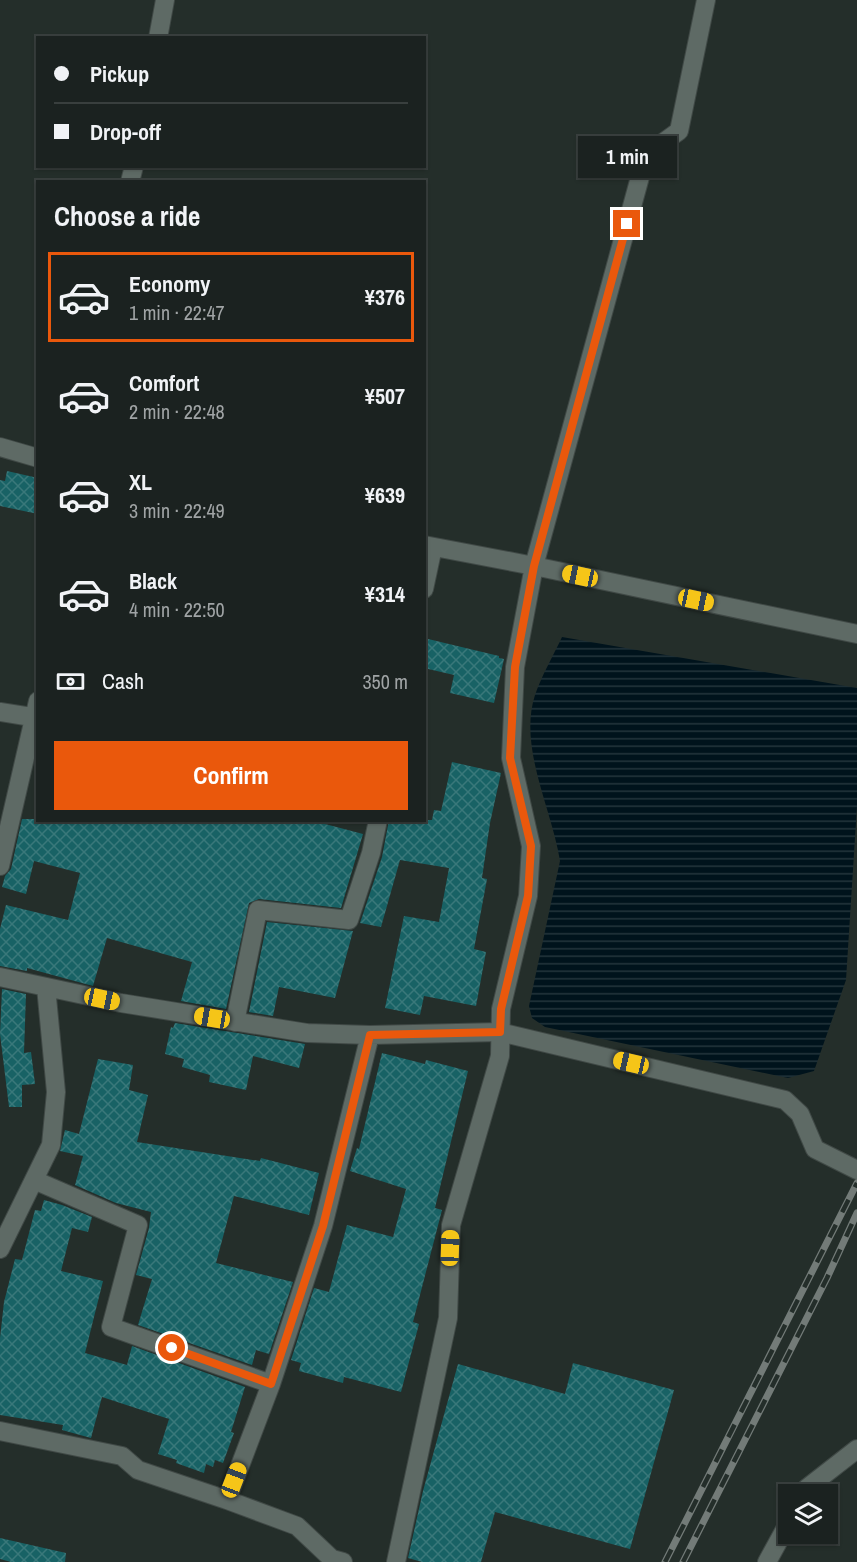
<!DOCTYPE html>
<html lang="en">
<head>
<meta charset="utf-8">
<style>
	:root { --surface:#1b2220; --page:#282f2d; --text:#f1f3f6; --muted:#a0a4a5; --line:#393f3e; --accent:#ea580c }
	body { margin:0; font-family:"Archivo Narrow",sans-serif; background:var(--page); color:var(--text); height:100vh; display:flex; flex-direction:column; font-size:22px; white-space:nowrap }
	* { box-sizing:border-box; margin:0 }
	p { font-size:20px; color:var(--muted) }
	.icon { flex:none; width:33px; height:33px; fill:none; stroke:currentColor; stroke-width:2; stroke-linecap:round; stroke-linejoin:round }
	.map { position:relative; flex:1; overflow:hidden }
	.details { position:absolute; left:36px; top:180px; width:390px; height:642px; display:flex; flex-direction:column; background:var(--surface); border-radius:0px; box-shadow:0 2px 4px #0004,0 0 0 2px var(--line) }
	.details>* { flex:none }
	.top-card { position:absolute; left:36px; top:36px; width:390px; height:132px; border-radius:0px; box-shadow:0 2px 4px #0004,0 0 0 2px var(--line); display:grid; align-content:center; height:132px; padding:0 18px; background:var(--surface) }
	.controls { position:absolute; left:778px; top:1484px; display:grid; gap:12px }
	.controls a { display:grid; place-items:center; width:60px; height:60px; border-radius:0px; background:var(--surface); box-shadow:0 2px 4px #0004,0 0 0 2px var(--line); font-size:30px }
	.end { position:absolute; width:27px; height:27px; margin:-14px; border:8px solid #ea580c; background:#fff; box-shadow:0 0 0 3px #fff }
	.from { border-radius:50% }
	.bubble { position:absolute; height:42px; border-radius:0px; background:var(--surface); box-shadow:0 2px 4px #0004,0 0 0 2px var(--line); font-size:20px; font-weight:700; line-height:42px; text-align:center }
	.car { position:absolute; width:18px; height:36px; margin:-18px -9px; border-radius:8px; box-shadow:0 0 4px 2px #0007; background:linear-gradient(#f5c518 24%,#345 0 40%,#f5c518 0 76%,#345 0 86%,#f5c518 0) }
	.top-card b { display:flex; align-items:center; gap:21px; height:57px; font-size:22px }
	.top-card b+b { border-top:2px solid var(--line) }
	.top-card i { width:15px; height:15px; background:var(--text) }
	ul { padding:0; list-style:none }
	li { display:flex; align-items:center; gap:18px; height:90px; margin:0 12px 9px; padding:0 6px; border:3px solid transparent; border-radius:0px }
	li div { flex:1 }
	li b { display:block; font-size:22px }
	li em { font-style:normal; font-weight:700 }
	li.current { border-color:var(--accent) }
	li>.icon { width:54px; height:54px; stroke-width:1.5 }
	h2 { padding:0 18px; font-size:27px; line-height:72px }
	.pay { display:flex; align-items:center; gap:15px; height:66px; padding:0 18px; font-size:22px }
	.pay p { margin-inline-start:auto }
	.primary-button { display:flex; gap:12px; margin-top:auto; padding:12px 18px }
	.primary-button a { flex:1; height:69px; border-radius:0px; background:var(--accent); color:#fff; font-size:24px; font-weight:700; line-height:69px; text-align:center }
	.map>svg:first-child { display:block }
	.water { fill:url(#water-rules) }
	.building { fill:url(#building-cross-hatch) }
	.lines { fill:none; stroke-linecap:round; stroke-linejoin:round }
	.minor-casing { stroke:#404946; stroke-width:20 }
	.minor { stroke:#5e6a65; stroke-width:18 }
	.rail-casing { stroke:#737b78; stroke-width:7 }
	.rail { stroke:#242e2a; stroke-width:4.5; stroke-dasharray:14; stroke-linecap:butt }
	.route { stroke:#ea580c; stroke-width:8 }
</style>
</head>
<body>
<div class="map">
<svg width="857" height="1562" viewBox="0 0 857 1562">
	<defs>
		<pattern id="water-rules" width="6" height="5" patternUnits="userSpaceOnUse" patternTransform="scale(1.5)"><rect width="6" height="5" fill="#00131c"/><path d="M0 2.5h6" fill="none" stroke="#24353c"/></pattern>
		<pattern id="building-cross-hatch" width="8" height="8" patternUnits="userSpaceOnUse" patternTransform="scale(1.5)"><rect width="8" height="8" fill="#186265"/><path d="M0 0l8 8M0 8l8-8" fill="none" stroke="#39787a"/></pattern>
	</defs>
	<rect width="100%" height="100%" fill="#242e2a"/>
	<path class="water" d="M562 637 857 688V806L846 980 814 1071 788 1078 545 1027 532 1018 529 1006 560 861C552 809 518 747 535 695 542 675 553 656 562 637Z"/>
	<path class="building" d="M7 471 38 478V514L0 506V480L5 481Z
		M424 638 499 656V658L504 659 494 703 450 693 454 675 424 668Z
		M452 762 501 773 490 823 482 878 487 879 474 949 486 952 476 1006 424 996 420 1015 385 1008 404 916 439 922 449 868 400 860 381 927 360 923 382 857 389 820H432L434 810 441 811Z
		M22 819 310 820 363 834 341 908 259 899 249 903 226 1009 181 1001 192 962 107 938 93 986 27 968V971L0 966V929L6 905 68 920 80 873 34 861 26 894 2 887 5 876 11 869Z
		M267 922 353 931 335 998 279 987 273 1016 249 1012Z
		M2 989 26 994 24 1053 31 1052 35 1084 22 1085V1107H9L0 1034Z
		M175 1023 305 1044 299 1068 253 1056 246 1090 209 1082 210 1075 182 1067 184 1059 165 1054 171 1027 173 1028Z
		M382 1053 425 1064 426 1060 468 1071 435 1208 442 1210 413 1322 419 1324 401 1392 344 1377 343 1383 299 1371 301 1363 291 1360 314 1288 329 1292 347 1225 393 1237 406 1189 350 1171 357 1148 359 1149Z
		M98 1059 133 1065 129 1090 148 1095 137 1142 260 1161 261 1158 319 1173 309 1215 234 1196 216 1263 293 1282 269 1354 256 1350 252 1365 138 1325 152 1279 136 1275 149 1228 151 1212 116 1203 75 1185 83 1156 60 1151 65 1130 79 1134Z
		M44 1200 62 1205 92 1217 88 1232 72 1228 61 1271 103 1281 85 1353 127 1365 132 1346 245 1387 231 1432 234 1433 223 1463 215 1460 213 1467 206 1464 204 1473 176 1463 177 1460 158 1454 169 1419 102 1397 91 1438 62 1430 63 1425 0 1415V1338L4 1302 15 1259 22 1260 35 1210 41 1211Z
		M573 1363 674 1390 630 1549 495 1512 481 1562H422L408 1558 423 1491 458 1364 565 1394Z
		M0 1538 66 1553 65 1562H11L0 1559Z"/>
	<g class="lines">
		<defs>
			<path id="minor" d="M158 38 165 0
				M130 182 134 166
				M0 447 38 458
				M424 545 534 566 857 634
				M424 589 433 547
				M0 712 38 718
				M0 866 38 701
				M0 977 121 1003 307 1033 370 1035 500 1032 785 1100 800 1114 815 1149 857 1170
				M235 1022 258 910 349 920 371 853 378 820
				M34 1180 138 1225 111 1327 271 1384
				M0 1249 51 1145 56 1092 46 987
				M0 1431 122 1456 138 1470 227 1500 297 1526 332 1559 343 1562
				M804 1494 807 1488 857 1449
				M227 1500 271 1384 323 1226 370 1035
				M396 1562 448 1318 451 1225 500 1056 501 1009 528 896 531 846 511 758 515 667 534 566 646 155 679 131 706 0
				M767 1562 789 1522"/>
		</defs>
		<use href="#minor" class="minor-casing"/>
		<use href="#minor" class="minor"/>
		<defs>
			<path id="rail" d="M665 1562 857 1183
				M683 1562 827 1278 857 1213"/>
		</defs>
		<use href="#rail" class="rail-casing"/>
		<use href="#rail" class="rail"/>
	</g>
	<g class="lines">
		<path class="route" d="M172 1348 271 1384 323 1226 370 1035 500 1032 501 1009 528 896 531 846 510 758 515 667 534 566 627 224"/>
	</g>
</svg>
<div class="controls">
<a><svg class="icon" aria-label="layers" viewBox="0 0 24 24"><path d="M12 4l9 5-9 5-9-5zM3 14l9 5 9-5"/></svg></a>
</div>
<i class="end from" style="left:172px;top:1348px"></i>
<i class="end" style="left:627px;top:224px"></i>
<div class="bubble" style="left:578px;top:136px;width:99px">1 min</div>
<i class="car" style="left:580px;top:576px;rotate:282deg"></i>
<i class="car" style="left:696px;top:600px;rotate:102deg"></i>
<i class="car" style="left:102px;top:999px;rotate:102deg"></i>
<i class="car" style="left:212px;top:1018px;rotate:280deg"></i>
<i class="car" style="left:631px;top:1063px;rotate:283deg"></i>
<i class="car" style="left:450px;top:1248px;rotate:2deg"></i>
<i class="car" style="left:234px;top:1480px;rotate:21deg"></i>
<div class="top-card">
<b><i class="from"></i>Pickup</b>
<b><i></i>Drop-off</b>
</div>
<section class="details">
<h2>Choose a ride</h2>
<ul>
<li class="current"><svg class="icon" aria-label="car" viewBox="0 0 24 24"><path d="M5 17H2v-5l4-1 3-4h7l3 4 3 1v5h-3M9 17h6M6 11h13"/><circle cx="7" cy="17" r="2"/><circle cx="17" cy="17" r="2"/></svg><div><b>Economy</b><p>1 min · 22:47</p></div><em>¥376</em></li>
<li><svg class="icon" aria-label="car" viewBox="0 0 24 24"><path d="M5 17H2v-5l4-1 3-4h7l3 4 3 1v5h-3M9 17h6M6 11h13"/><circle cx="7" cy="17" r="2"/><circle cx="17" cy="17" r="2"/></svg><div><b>Comfort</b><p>2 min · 22:48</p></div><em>¥507</em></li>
<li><svg class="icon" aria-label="car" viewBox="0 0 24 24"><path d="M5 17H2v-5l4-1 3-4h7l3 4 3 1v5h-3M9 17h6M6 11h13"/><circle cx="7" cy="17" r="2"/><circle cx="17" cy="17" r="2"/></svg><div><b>XL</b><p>3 min · 22:49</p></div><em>¥639</em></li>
<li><svg class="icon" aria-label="car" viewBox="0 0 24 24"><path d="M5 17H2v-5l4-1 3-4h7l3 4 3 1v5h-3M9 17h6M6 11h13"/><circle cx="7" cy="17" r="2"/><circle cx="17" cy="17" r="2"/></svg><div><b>Black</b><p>4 min · 22:50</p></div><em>¥314</em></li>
</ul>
<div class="pay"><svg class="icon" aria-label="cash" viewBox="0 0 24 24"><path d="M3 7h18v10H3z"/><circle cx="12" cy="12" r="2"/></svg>Cash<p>350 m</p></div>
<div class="primary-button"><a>Confirm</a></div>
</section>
</div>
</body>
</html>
